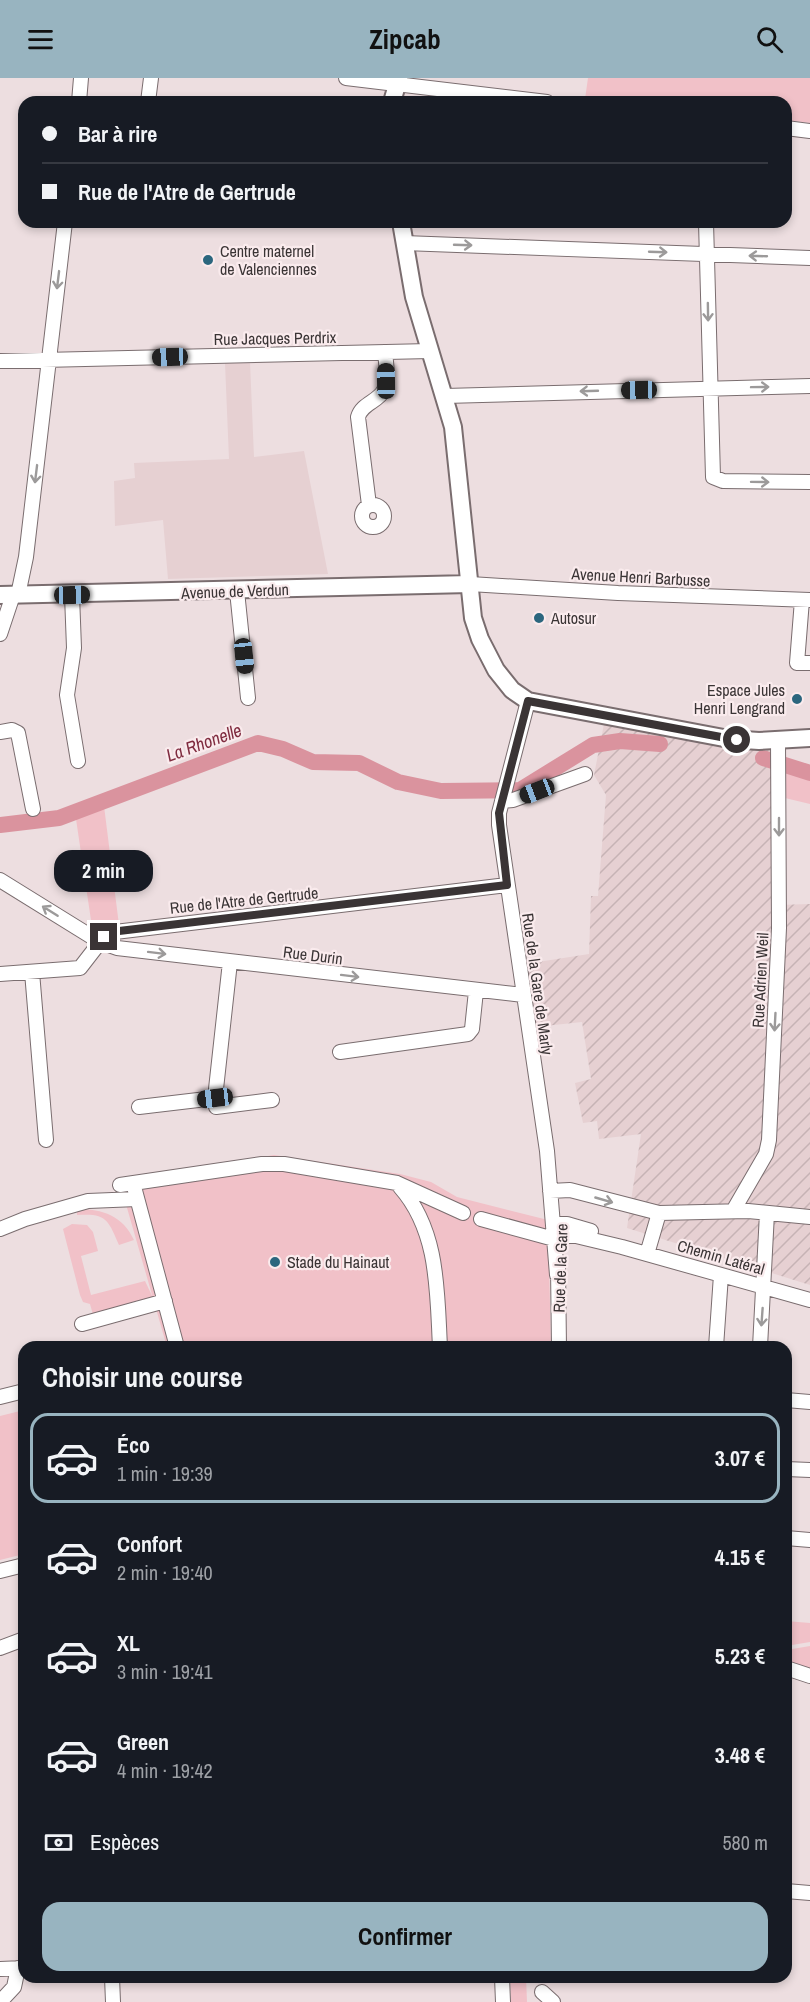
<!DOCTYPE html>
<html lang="fr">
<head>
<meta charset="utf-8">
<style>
	:root { --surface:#171b24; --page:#20242c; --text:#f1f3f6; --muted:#9ea1a6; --line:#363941; --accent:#98b4c0 }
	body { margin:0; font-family:"Archivo Narrow",sans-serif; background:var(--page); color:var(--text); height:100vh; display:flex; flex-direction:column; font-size:22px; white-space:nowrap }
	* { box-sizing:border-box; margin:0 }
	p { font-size:20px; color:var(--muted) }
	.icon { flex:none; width:33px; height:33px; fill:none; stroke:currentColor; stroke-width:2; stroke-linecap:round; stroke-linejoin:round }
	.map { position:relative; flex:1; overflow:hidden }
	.sheet { position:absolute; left:18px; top:1263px; width:774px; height:642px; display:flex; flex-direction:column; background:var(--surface); border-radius:18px; box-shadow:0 3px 9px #0003 }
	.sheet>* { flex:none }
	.guide { position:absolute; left:18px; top:18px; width:774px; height:132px; border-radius:18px; box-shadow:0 3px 9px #0003; display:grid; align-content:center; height:132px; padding:0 24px; background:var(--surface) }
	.end { position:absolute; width:27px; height:27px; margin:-14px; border:8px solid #3a3435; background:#fff; box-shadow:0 0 0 3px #fff }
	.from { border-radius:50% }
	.bubble { position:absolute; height:42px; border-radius:18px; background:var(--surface); box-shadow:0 3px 9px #0003; font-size:20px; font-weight:700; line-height:42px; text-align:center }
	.car { position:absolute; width:18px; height:36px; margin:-18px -9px; border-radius:8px; box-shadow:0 0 4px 2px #0007; background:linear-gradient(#222 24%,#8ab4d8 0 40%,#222 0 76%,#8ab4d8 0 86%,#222 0) }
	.guide b { display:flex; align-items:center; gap:21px; height:57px; font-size:22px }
	.guide b+b { border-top:2px solid var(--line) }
	.guide i { width:15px; height:15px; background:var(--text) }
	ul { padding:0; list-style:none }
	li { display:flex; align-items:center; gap:18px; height:90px; margin:0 12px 9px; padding:0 12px; border:3px solid transparent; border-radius:18px }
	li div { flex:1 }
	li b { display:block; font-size:22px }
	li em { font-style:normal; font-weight:700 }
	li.current { border-color:var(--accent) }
	li>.icon { width:54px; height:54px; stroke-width:1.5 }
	h2 { padding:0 24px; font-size:27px; line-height:72px }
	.pay { display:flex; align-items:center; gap:15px; height:66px; padding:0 24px; font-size:22px }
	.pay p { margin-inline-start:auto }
	.primary-button { display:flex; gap:12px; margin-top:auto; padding:12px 24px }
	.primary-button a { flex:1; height:69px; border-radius:18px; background:var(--accent); color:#111; font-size:24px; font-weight:700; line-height:69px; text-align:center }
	header { display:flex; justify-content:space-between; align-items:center; height:78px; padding:0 24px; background:var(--accent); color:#111; font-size:27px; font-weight:700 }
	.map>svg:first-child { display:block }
	.built { fill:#e6d0d2 }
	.industrial { fill:url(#industrial-furrows) }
	.green { fill:#f1c1c8 }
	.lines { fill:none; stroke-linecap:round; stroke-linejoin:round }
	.river { stroke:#da939e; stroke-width:16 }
	.minor-casing { stroke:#7a6d6f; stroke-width:16 }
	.major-casing { stroke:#7a6d6f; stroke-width:20 }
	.minor { stroke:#fff; stroke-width:14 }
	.major { stroke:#fff; stroke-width:16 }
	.oneway { stroke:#9c9a9a }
	.route { stroke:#3a3435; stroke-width:8 }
	.poi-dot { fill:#2b667e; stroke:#faebed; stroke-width:2 }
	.labels { text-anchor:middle; stroke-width:4.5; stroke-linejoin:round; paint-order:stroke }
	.poi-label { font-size:16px; fill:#3a3435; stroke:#faebed; text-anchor:start }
	.street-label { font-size:16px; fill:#3a3435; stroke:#faebed }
	.water-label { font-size:18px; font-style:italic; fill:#7f2b3f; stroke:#faebed }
</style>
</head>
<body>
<header><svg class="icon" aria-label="menu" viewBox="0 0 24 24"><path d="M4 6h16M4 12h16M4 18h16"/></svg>Zipcab<svg class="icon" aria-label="search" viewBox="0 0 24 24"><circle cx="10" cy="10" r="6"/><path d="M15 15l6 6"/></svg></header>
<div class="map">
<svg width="810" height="1924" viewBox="0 0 810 1924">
	<defs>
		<pattern id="industrial-furrows" width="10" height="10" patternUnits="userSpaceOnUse" patternTransform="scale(1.5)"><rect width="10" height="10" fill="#e6d0d2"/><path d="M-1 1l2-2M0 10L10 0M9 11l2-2" fill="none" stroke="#c6b3b5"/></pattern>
	</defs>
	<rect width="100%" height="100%" fill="#eddee0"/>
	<path class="built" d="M250 284 254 379 304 373 328 496 168 501 163 442 115 448 114 403 135 400 134 385 229 381 225 285Z"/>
	<path class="industrial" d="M604 646 773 673 777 827 810 826V1207L627 1150 641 1056 599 1061 597 1043 583 1045 575 1005 591 1001 582 944 535 949 525 886 589 876 591 818H598L606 717 594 697Z"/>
	<path class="green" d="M588 0H810V45L786 42V24H614L585 21Z
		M785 691 810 702V726L785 720Z
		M104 728 119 847 92 849 76 741Z
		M274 1077 400 1096 431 1104 457 1119 548 1142 551 1269H167L119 1102Z
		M77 1131C103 1131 123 1138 134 1162L119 1167C108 1141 106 1135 77 1137Z
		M72 1146 87 1147 93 1154 98 1173 81 1178 91 1217 145 1203 155 1224 94 1240 90 1226 83 1224 80 1217 63 1151Z
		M24 1332V1476L0 1482V1338Z
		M786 1543 810 1545V1564L786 1568Z
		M810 1568V1592L786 1584V1572Z
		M510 1899H526L527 1924H511Z"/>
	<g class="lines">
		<path class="river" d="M763 680 810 695
			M0 747 59 740 258 665 283 671 313 684 359 685 398 704 441 713 520 712 593 667 620 663 660 666"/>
		<defs>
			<path id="minor" d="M346 0 547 24
				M79 24 81 0
				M148 24 151 0
				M786 50 810 53
				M706 144 713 399 723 403 810 404
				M404 165 810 180
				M0 283 430 273
				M445 318 810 308
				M362 438a11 11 0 1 1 22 0a11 11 0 1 1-22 0Z
				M369 427 358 339C362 325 378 324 384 312 389 302 386 285 385 274
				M470 506 618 515 810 522
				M237 513 248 620
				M18 517 26 479 65 144
				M72 517 74 570 67 617 78 683
				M802 522 797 585H810
				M0 556 13 517
				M528 623 499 735V747L547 1073 557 1197
				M0 654 12 652 18 655 33 731
				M502 723 513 722 585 696
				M0 802 100 864 117 870 523 917
				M32 894 46 1062
				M0 896 80 890 104 859 115 854 507 807
				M340 974 468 956 472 951 476 913
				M215 1020 230 884
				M139 1029 215 1020 216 1029 272 1022
				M133 1105 177 1269
				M120 1107 262 1086H284L397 1105 463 1135
				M400 1109C439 1153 437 1214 440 1269
				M550 1113 570 1112 659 1135 748 1133 810 1139
				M733 1133 766 1076 769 1062 779 850 778 662
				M481 1141 554 1161
				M553 1146H567L591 1153
				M0 1151 25 1141 88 1123 137 1121
				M554 1158H576L622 1169 810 1222
				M647 1176 659 1135
				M558 1189 559 1269
				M82 1246 165 1223
				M716 1269 721 1197
				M760 1269 767 1135
				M0 1319 24 1313
				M786 1322 810 1324
				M786 1391 810 1392
				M786 1460 810 1462
				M0 1493 24 1487
				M0 1570 24 1561
				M786 1590 810 1598
				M786 1813 810 1815
				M0 1891 24 1890
				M112 1899 113 1924
				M502 1899 503 1924
				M542 1914 553 1924
				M0 1924 14 1909 18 1890"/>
			<path id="major" d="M392 24 399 0
				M401 144 414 219 453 349 473 540 480 561 496 592 512 612 528 623 729 661 759 663 810 660
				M0 517 470 506"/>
		</defs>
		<use href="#minor" class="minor-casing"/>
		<use href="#major" class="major-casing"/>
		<use href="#minor" class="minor"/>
		<use href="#major" class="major"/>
	</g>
	<defs><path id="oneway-shaft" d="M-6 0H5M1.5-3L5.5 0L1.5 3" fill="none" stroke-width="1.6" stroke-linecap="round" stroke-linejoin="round" transform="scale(1.5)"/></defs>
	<g class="oneway">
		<use href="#oneway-shaft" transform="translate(463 167) rotate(2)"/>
		<use href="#oneway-shaft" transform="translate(658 174) rotate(2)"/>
		<use href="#oneway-shaft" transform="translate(758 178) rotate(-178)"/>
		<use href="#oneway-shaft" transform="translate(58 202) rotate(97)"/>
		<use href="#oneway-shaft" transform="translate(708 234) rotate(89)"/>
		<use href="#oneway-shaft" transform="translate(760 309) rotate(-1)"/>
		<use href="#oneway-shaft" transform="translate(589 313) rotate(178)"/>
		<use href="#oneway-shaft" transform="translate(36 396) rotate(97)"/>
		<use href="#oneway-shaft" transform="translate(760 404) rotate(1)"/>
		<use href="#oneway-shaft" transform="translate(779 749) rotate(90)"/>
		<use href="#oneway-shaft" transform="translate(50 833) rotate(-148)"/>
		<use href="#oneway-shaft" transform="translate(157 875) rotate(7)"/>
		<use href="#oneway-shaft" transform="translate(350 898) rotate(7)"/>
		<use href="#oneway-shaft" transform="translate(775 944) rotate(93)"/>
		<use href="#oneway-shaft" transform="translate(604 1122) rotate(16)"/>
		<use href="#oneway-shaft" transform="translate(762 1239) rotate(94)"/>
	</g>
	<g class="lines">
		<path class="route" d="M104 859 119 853 507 807 499 735 528 623 737 662"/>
	</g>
	<g class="poi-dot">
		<circle cx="208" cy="182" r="6"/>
		<circle cx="539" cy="540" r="6"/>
		<circle cx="797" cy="621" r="6"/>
		<circle cx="275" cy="1184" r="6"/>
	</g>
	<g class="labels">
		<g class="poi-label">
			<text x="220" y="179">Centre maternel<tspan x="220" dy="18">de Valenciennes</tspan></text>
			<text x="551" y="546">Autosur</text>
			<text x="785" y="618" text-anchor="end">Espace Jules<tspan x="785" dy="18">Henri Lengrand</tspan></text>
			<text x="287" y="1190">Stade du Hainaut</text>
		</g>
		<g class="street-label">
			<text transform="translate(275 260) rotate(-1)" y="6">Rue Jacques Perdrix</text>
			<text transform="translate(641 499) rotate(3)" y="6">Avenue Henri Barbusse</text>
			<text transform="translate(235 513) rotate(-2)" y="6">Avenue de Verdun</text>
			<text transform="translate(244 822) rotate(-6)" y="6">Rue de l'Atre de Gertrude</text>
			<text transform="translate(313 877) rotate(7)" y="6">Rue Durin</text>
			<text transform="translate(760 902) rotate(-87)" y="6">Rue Adrien Weil</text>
			<text transform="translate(538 906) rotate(82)" y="6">Rue de la Gare de Marly</text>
			<text transform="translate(721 1179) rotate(16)" y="6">Chemin Latéral</text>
			<text transform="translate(560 1190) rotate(-88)" y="6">Rue de la Gare</text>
		</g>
		<g class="water-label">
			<text transform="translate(204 665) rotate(-20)" y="6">La Rhonelle</text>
		</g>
	</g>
</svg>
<i class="end from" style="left:737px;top:662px"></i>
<i class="end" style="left:104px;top:859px"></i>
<div class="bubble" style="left:54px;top:772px;width:99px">2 min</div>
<i class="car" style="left:170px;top:279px;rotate:268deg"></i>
<i class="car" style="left:386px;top:303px;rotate:359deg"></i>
<i class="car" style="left:639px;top:312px;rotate:269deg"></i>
<i class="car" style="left:72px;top:517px;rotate:89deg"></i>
<i class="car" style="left:244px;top:578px;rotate:174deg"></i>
<i class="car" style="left:537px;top:713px;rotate:249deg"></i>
<i class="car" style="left:215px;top:1020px;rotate:263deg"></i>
<div class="guide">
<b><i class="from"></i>Bar à rire</b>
<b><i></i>Rue de l'Atre de Gertrude</b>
</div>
<section class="sheet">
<h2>Choisir une course</h2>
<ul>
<li class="current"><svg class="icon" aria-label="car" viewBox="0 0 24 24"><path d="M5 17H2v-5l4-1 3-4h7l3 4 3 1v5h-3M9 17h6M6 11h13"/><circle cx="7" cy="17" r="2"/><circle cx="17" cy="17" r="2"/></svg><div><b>Éco</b><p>1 min · 19:39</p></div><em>3.07 €</em></li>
<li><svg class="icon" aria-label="car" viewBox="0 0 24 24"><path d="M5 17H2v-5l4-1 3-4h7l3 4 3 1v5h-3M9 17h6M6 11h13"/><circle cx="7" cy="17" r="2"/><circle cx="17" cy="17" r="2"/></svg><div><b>Confort</b><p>2 min · 19:40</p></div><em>4.15 €</em></li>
<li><svg class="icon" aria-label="car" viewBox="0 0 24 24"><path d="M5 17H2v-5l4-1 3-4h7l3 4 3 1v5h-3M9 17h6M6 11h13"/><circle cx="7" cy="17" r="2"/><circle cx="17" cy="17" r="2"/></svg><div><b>XL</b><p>3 min · 19:41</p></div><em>5.23 €</em></li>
<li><svg class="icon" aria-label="car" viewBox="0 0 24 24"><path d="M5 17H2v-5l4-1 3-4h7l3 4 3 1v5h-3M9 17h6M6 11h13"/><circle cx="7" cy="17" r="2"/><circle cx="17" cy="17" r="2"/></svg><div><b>Green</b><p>4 min · 19:42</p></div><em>3.48 €</em></li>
</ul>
<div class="pay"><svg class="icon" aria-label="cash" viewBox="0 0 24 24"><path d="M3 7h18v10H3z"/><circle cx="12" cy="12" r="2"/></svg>Espèces<p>580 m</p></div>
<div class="primary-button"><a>Confirmer</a></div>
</section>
</div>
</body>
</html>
